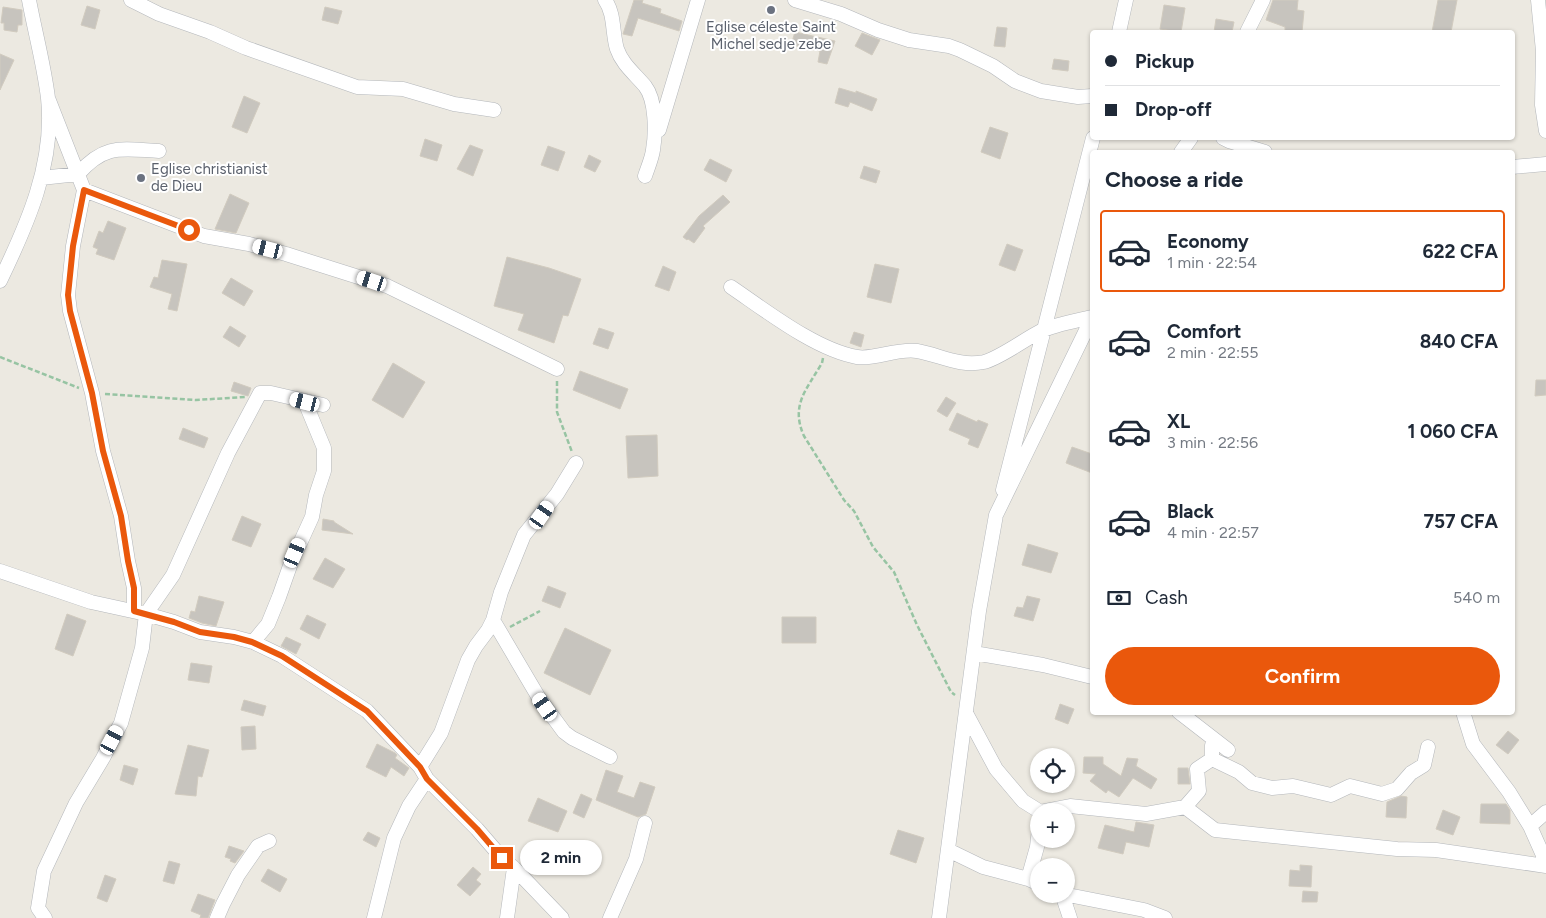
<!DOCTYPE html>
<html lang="en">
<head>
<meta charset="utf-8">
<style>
	:root { --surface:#fff; --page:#f6f6f7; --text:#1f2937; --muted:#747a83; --line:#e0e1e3; --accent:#ea580c }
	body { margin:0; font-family:Figtree,sans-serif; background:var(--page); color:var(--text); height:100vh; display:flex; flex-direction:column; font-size:19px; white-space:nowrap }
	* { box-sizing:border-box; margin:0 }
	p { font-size:16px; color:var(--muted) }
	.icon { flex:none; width:28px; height:28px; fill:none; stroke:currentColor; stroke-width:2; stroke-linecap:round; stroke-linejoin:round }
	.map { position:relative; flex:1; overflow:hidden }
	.side { position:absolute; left:1090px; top:150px; width:425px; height:565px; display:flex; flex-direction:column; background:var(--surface); border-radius:5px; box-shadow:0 1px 4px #0004 }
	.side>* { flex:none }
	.banner { position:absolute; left:1090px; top:30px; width:425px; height:110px; border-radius:5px; box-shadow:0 1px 4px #0004; display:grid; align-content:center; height:110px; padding:0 15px; background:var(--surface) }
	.fabs { position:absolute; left:1030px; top:748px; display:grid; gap:10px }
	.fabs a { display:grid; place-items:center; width:45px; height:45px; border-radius:50%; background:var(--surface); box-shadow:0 1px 4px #0004; font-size:25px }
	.end { position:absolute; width:22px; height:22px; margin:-11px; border:6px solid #ea580c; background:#fff; box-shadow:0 0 0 2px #fff }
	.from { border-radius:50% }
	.bubble { position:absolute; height:35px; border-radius:18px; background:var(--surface); box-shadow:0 1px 4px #0004; font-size:16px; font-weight:700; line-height:35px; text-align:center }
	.car { position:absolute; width:15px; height:30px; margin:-15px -8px; border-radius:6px; box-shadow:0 0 4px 1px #0007; background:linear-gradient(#fff 24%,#345 0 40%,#fff 0 76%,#345 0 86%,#fff 0) }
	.banner b { display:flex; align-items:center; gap:18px; height:48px; font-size:19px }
	.banner b+b { border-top:1px solid var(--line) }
	.banner i { width:12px; height:12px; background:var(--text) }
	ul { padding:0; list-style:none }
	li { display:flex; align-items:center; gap:15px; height:82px; margin:0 10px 8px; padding:0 5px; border:2px solid transparent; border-radius:5px }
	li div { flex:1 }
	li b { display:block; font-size:19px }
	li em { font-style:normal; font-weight:700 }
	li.active { border-color:var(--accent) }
	li>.icon { width:45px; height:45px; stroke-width:1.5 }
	h2 { padding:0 15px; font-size:22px; line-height:60px }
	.pay { display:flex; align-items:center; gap:12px; height:55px; padding:0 15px; font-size:19px }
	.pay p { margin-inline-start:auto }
	.cta { display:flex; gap:10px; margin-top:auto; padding:10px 15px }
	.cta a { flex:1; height:58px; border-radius:30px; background:var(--accent); color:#fff; font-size:20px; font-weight:700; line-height:58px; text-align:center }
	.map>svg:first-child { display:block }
	.building { fill:#c7c4be; stroke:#d1cbbf }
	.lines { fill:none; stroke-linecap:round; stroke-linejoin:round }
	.minor-casing { stroke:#b4b7bb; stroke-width:15 }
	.path { stroke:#97c4a3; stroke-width:2.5; stroke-dasharray:5 2.5; stroke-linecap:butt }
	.minor { stroke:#fff; stroke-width:14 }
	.route { stroke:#ea580c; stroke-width:6 }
	.worship-dot { fill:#6b7280; stroke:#fff; stroke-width:2 }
	.labels { text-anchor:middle; stroke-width:4; stroke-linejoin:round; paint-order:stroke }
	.worship-label { font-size:15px; fill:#5b616d; stroke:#fff }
</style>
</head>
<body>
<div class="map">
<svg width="1546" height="918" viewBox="0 0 1546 918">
	<rect width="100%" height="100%" fill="#ece9e1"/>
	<path class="building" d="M634 0H643L642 3 661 9 660 13 682 21 679 31 638 18 632 36 623 34Z
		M1273 0H1298L1297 10 1304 11 1302 32H1285V27L1266 20Z
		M1438 0H1457L1451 32H1432Z
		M1164 5 1185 8 1181 32 1160 29Z
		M87 6 100 10 95 29 81 25Z
		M3 7 22 10V25H18L17 32 4 30V23H1Z
		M325 7 342 11 338 24 322 20Z
		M1216 19 1234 22 1232 32H1214Z
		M997 27 1007 28 1005 47 994 46Z
		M795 32 835 41 827 64 818 62 820 51 791 45Z
		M862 33 880 40 872 55 855 46Z
		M0 54 14 60 0 90Z
		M1054 59 1069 61 1068 71 1052 69Z
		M839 88 856 93V91L877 99 872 111 850 102 848 107 835 103Z
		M244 96 260 103 247 133 232 127Z
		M990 127 1008 133 1000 159 981 152Z
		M425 139 442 145 437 161 420 156Z
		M470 145 483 150 473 176 457 169Z
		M548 146 565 152 558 171 541 165Z
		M589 155 601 161 595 172 584 167Z
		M710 159 732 170 726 182 704 170Z
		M864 166 880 171 876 183 860 178Z
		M230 194 249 203 236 233 215 229Z
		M723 195 730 202 703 226 705 228 694 243 688 239 687 240 683 237 699 216Z
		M108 221 126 228 114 260 96 254 98 249 93 247 99 231 103 233Z
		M1007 244 1023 250 1015 271 999 265Z
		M507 257 549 268 581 279 568 316 563 315 554 343 518 330 524 314 494 306Z
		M162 260 187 264 177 311 168 309 172 294 150 287 154 277 158 278Z
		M875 264 899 269 891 303 867 297Z
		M663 266 676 272 669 291 655 286Z
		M231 278 253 291 244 306 222 293Z
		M230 326 246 336 239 347 223 337Z
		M599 328 614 333 608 349 593 344Z
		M854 332 864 335 861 347 850 343Z
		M393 363 425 382 403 418 372 400Z
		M580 371 628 389 620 409 573 390Z
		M1536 380H1546V395L1535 396Z
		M234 382 251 388 248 396 231 391Z
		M946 397 956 403 947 417 937 411Z
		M957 413 977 422 978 420 988 424 978 448 968 444 970 439 949 430Z
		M183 428 208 438 204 448 179 439Z
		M657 435 658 476 628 478 626 436Z
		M1072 447 1092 454V473L1066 463Z
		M242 516 261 524 251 547 232 540Z
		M323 519 334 521V522L353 534 322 530Z
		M1028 544 1058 553 1051 573 1022 565Z
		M325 558 345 569 333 588 313 579Z
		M548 586 566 593 560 608 542 601Z
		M199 596 224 602 216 626 202 623 189 618 191 611 195 612Z
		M1027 596 1040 599 1033 621 1014 616 1017 607 1023 608Z
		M67 614 86 621 73 656 55 649Z
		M307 615 326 624 319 639 300 629Z
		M782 617H816V643H782Z
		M565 628 611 650 590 695 544 673Z
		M286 637 301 644 296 654 281 646Z
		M191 663 212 666 209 683 188 680Z
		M244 700 266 706 263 716 241 710Z
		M1060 704 1074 709 1068 724 1055 719Z
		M255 726 256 749 242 750 241 727Z
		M1508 731 1519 740 1508 754 1496 745Z
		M377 744 395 753 397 755 395 758 409 768 404 776 391 767 386 777 366 767Z
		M188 745 209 750 202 777 198 776 196 796 175 794Z
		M1084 757H1103V764L1121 776 1127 758 1138 759 1136 766 1157 779 1151 789 1133 778 1119 797 1108 790 1106 793 1090 781 1096 774 1083 773Z
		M124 765 138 769 133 785 120 780Z
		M1178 768H1188L1190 784H1178Z
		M606 770 623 776 617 792 634 798 640 782 655 787 646 814 638 817 596 800Z
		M581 794 592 799 584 818 573 813Z
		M1401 796 1407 797 1406 818 1386 817 1387 802Z
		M538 798 567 811 558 832 528 821Z
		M1481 804H1506L1510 810V824L1480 823Z
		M1443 810 1460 817 1453 835 1436 829Z
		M1136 822 1154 825 1149 847 1126 842 1123 854 1098 848 1105 825 1134 832Z
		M898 830 924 838 916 863 890 854Z
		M368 832 380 838 376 847 363 840Z
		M229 846 244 851 235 863 230 861 231 859 225 857Z
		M169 861 180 864 174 884 163 881Z
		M1300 865 1312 866 1311 887 1289 886 1290 870 1300 871Z
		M473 867 481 874 476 880 481 884 470 896 457 885Z
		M268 869 287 879 280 892 261 881Z
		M105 875 116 879 107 902 97 898Z
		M1303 891 1318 892 1317 902H1302Z
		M198 894 215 900 208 918H200L201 915 191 911Z"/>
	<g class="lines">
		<defs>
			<path id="minor" d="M131 0 159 14 210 32 246 48 357 87 403 89 454 104 494 110
				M605 0C615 14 612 33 617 49 622 64 635 74 645 86 656 100 656 132 653 150 652 158 648 167 645 176
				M795 0 841 14 878 30 909 40 949 46 960 50 993 66 1015 81 1041 91 1078 97 1092 96
				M1538 0 1543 51 1542 105 1546 131
				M1119 32 1126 0
				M1247 32 1263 0
				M48 98 84 190 204 236 249 244 286 254 387 286 557 369
				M659 130 698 0
				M1223 138 1229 141 1265 152
				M1181 152 1191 138
				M1512 167 1546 164
				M41 178 78 174C105 143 122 149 159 151
				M84 190 73 246 68 295 70 311 92 393 103 451 121 516 128 561 134 588V611
				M0 281C27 225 55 163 48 98 44 65 35 32 29 0
				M731 287C765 310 816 350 857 357 875 360 896 348 917 351 940 355 959 367 984 362 1000 358 1025 339 1041 331 1056 324 1076 321 1092 317
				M1003 490 1093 138
				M0 571 91 602 146 614 174 622 200 632 234 637 253 642 282 656 367 711 420 767 427 779 477 829 502 858 514 868 562 918
				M493 620 501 592 524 535 557 494 576 463
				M253 642 268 624 279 597 291 563 312 517 316 495 324 471V448L305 402
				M974 653 1043 665 1092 677
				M1179 712 1228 750
				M1463 712 1473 744 1509 792 1530 826 1546 862
				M966 713 996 769 1023 801 1039 811
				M1212 759 1239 772 1252 783 1272 788 1293 786 1331 795 1350 786 1382 794 1397 789 1411 773 1424 765 1428 747
				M420 767 441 733 468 660 476 646 488 630 493 620 539 698 564 732 572 738 610 757
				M1185 807 1215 830 1397 849 1436 850 1546 866
				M1044 811 1070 806 1146 814 1185 807 1199 791 1197 769 1212 759V745
				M1530 826 1546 812
				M1039 829 1037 847 1028 879 1039 884
				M948 850 983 867 1028 879
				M1062 894 1070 918
				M1063 894 1144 910 1165 918
				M45 918 38 908 44 871 76 803 103 758 121 723 142 648 146 614 173 575 228 453 260 393H271L323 405
				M217 918 223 904 238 875 258 846 269 841
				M374 918 394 838 409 806 427 779
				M507 918 514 868
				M610 918 636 859 645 823
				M939 918 979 611 996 515 1092 318"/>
		</defs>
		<use href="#minor" class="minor-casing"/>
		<path class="path" d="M0 357 79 388
			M823 358 822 363C807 389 790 405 804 436L844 500 854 511 873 547 894 572 917 625 951 692 955 695
			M557 381V412L572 452
			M105 394 196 400 245 397
			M510 627 540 611"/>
		<use href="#minor" class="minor"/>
	</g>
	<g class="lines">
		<path class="route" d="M189 230 84 190 73 246 68 295 70 311 92 393 103 451 121 516 128 561 134 588V611L174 622 200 632 234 637 252 642 282 656 367 711 420 767 427 779 477 829 502 858"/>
	</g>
	<g class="worship-dot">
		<circle cx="771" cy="10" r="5"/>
		<circle cx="141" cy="178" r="5"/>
	</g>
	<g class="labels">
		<g class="worship-label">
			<text x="771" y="32">Eglise céleste Saint<tspan x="771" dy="17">Michel sedje zebe</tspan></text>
			<text x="151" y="174" text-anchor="start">Eglise christianist<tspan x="151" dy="17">de Dieu</tspan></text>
		</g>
	</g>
</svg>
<div class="fabs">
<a><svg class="icon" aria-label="locate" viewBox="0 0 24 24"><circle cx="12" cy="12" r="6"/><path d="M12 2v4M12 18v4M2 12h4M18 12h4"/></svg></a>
<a>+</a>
<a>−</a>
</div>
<i class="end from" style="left:189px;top:230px"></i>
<i class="end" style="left:502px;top:858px"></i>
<div class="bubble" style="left:520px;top:840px;width:82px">2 min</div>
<i class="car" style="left:268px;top:249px;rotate:284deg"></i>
<i class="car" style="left:372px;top:281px;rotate:288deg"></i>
<i class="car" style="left:305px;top:402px;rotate:284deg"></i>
<i class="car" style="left:542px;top:515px;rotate:35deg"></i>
<i class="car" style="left:295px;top:553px;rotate:23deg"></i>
<i class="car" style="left:545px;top:707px;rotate:325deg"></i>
<i class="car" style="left:112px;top:740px;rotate:28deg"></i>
<div class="banner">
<b><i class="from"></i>Pickup</b>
<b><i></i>Drop-off</b>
</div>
<section class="side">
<h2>Choose a ride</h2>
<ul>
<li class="active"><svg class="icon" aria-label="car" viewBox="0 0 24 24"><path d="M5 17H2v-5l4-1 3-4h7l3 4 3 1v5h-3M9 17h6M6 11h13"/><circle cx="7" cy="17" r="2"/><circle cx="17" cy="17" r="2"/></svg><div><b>Economy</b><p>1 min · 22:54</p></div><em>622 CFA</em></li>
<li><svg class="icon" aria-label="car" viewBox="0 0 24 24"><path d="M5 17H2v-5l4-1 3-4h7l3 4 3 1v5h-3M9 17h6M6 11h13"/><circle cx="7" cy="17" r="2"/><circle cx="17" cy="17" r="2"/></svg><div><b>Comfort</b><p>2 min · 22:55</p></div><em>840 CFA</em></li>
<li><svg class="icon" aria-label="car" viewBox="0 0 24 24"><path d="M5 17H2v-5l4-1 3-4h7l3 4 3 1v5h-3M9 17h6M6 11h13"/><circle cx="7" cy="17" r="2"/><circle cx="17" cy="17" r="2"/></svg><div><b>XL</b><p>3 min · 22:56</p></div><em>1 060 CFA</em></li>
<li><svg class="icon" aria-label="car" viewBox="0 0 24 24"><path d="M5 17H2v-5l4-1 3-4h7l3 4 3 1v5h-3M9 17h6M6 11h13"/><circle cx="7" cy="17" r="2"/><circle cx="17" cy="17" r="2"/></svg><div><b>Black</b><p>4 min · 22:57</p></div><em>757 CFA</em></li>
</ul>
<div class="pay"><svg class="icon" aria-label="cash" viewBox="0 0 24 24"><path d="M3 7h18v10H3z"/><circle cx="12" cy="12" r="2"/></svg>Cash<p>540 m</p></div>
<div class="cta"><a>Confirm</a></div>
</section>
</div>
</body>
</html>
